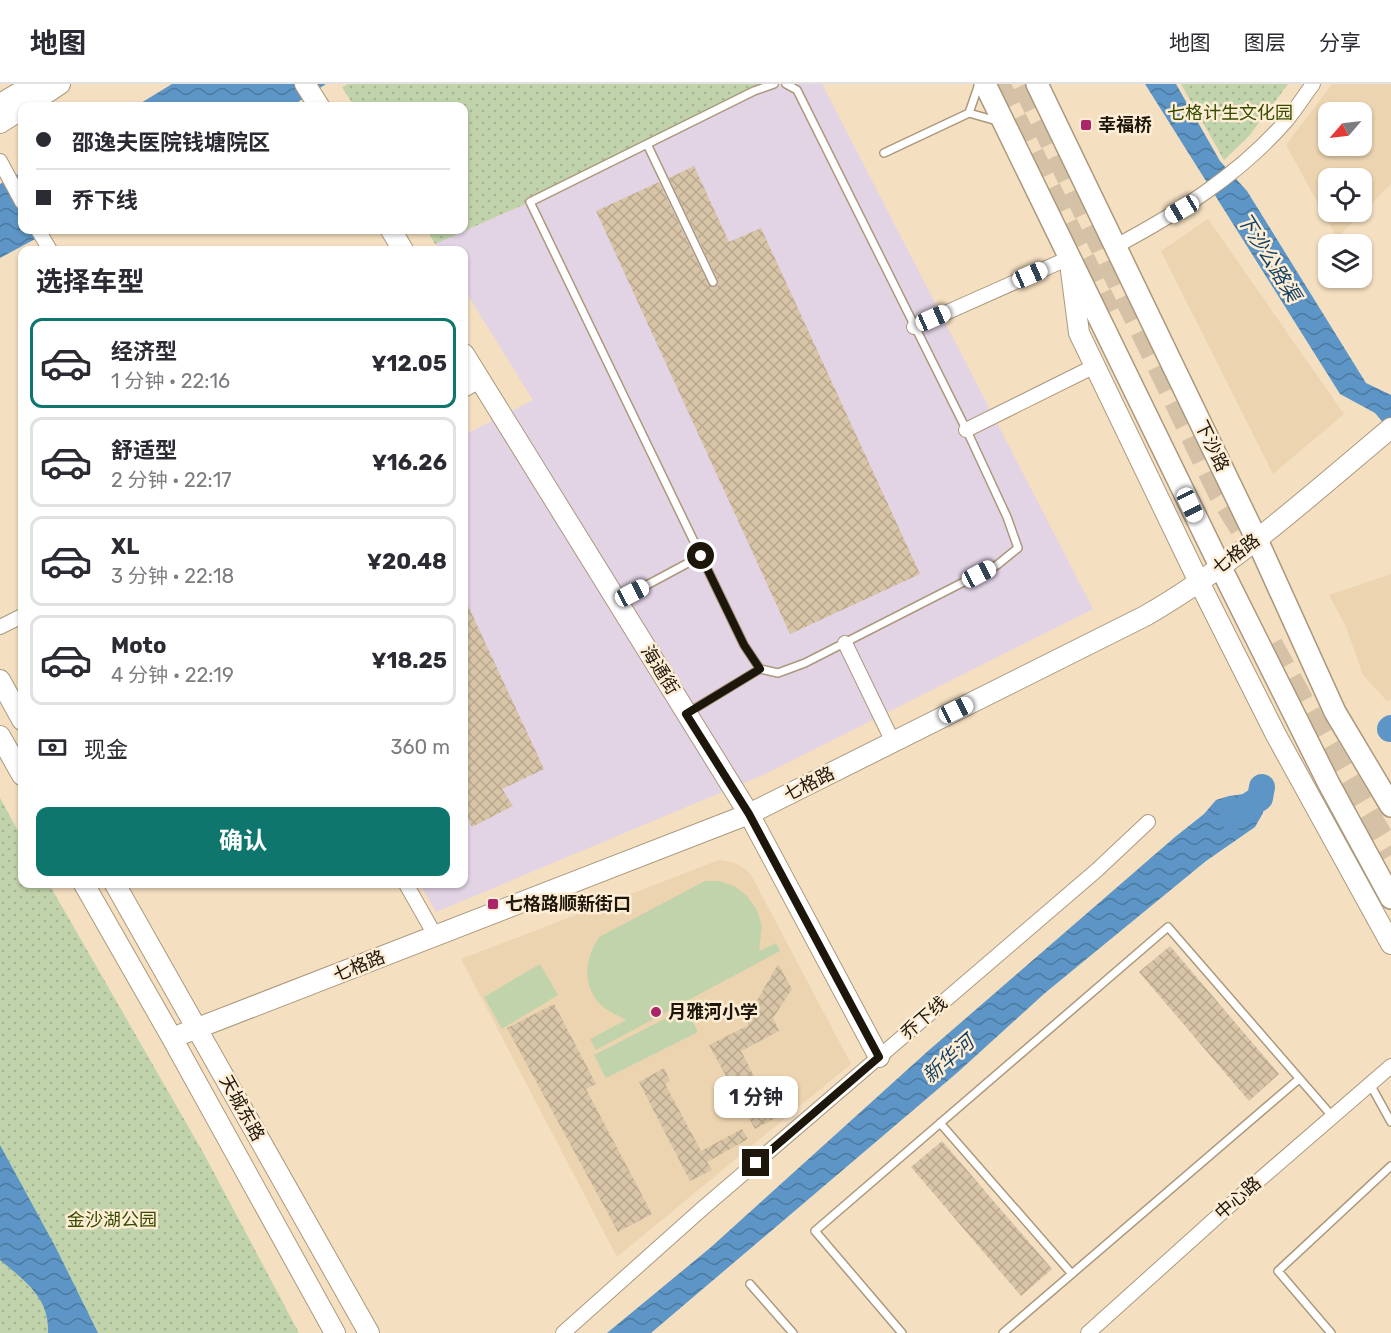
<!DOCTYPE html>
<html lang="zh">
<head>
<meta charset="utf-8">
<style>
	:root { --surface:#fff; --page:#f7f7f7; --text:#2b2b33; --muted:#7c7c81; --line:#e1e1e2; --accent:#0f766e }
	body { margin:0; font-family:Rubik,"Noto Sans SC",sans-serif; background:var(--page); color:var(--text); height:100vh; display:flex; flex-direction:column; font-size:22px; white-space:nowrap }
	* { box-sizing:border-box; margin:0 }
	p { font-size:20px; color:var(--muted) }
	.icon { flex:none; width:33px; height:33px; fill:none; stroke:currentColor; stroke-width:2; stroke-linecap:round; stroke-linejoin:round }
	.map { position:relative; flex:1; overflow:hidden }
	.drawer { position:absolute; left:18px; top:162px; width:450px; height:642px; display:flex; flex-direction:column; background:var(--surface); border-radius:12px; box-shadow:0 2px 4px #0004 }
	.drawer>* { flex:none }
	.banner { position:absolute; left:18px; top:18px; width:450px; height:132px; border-radius:12px; box-shadow:0 2px 4px #0004; display:grid; align-content:center; height:132px; padding:0 18px; background:var(--surface) }
	.needle { width:39px; rotate:242deg }
	.controls { position:absolute; left:1318px; top:18px; display:grid; gap:12px }
	.controls a { display:grid; place-items:center; width:54px; height:54px; border-radius:12px; background:var(--surface); box-shadow:0 2px 4px #0004; font-size:30px }
	.end { position:absolute; width:27px; height:27px; margin:-14px; border:8px solid #1d160b; background:#fff; box-shadow:0 0 0 3px #fff }
	.from { border-radius:50% }
	.bubble { position:absolute; height:42px; border-radius:12px; background:var(--surface); box-shadow:0 2px 4px #0004; font-size:20px; font-weight:700; line-height:42px; text-align:center }
	.car { position:absolute; width:18px; height:36px; margin:-18px -9px; border-radius:8px; box-shadow:0 0 4px 2px #0007; background:linear-gradient(#fff 24%,#345 0 40%,#fff 0 76%,#345 0 86%,#fff 0) }
	.banner b { display:flex; align-items:center; gap:21px; height:57px; font-size:22px }
	.banner b+b { border-top:2px solid var(--line) }
	.banner i { width:15px; height:15px; background:var(--text) }
	ul { padding:0; list-style:none }
	li { display:flex; align-items:center; gap:18px; height:90px; margin:0 12px 9px; padding:0 6px; border:3px solid var(--line); border-radius:12px }
	li div { flex:1 }
	li b { display:block; font-size:22px }
	li em { font-style:normal; font-weight:700 }
	li.active { border-color:var(--accent) }
	li>.icon { width:54px; height:54px; stroke-width:1.5 }
	h2 { padding:0 18px; font-size:27px; line-height:72px }
	.pay { display:flex; align-items:center; gap:15px; height:66px; padding:0 18px; font-size:22px }
	.pay p { margin-inline-start:auto }
	.cta { display:flex; gap:12px; margin-top:auto; padding:12px 18px }
	.cta a { flex:1; height:69px; border-radius:12px; background:var(--accent); color:#fff; font-size:24px; font-weight:700; line-height:69px; text-align:center }
	header { display:flex; align-items:center; gap:36px; box-sizing:border-box; height:84px; padding:0 30px; background:var(--surface); border-bottom:2px solid var(--line) }
	header strong { font-size:28px }
	nav { display:flex; gap:33px; margin-inline-start:auto; font-size:21px }
	.map>svg:first-child { display:block }
	.built { fill:#ecd4b0; fill-rule:evenodd }
	.medical { fill:#e2d3e5 }
	.park { fill:url(#park-dots) }
	.pitch { fill:#c1d3ab }
	.water { fill:url(#water-waves) }
	.lines { fill:none; stroke-linecap:round; stroke-linejoin:round }
	.river { stroke:#5d96c6; stroke-width:26 }
	.building { fill:url(#building-cross-hatch) }
	.highway-tunnel { stroke:#d4c1a6; stroke-width:26; stroke-dasharray:26 13; stroke-linecap:butt }
	.lane-casing { stroke:#ac997d; stroke-width:10 }
	.street-casing { stroke:#ac997d; stroke-width:16 }
	.secondary-casing { stroke:#ac997d; stroke-width:22 }
	.primary-casing { stroke:#ac997d; stroke-width:24 }
	.lane { stroke:#fff; stroke-width:7 }
	.street { stroke:#fff; stroke-width:14 }
	.secondary { stroke:#fff; stroke-width:20 }
	.primary { stroke:#fff; stroke-width:21 }
	.route { stroke:#1d160b; stroke-width:8 }
	.poi-dot { fill:#ab256b; stroke:#feedd5; stroke-width:2 }
	.labels { text-anchor:middle; stroke-width:5; stroke-linejoin:round; paint-order:stroke }
	.park-label { font-size:18px; fill:#364d01; stroke:#feedd5 }
	.poi-label { font-size:18px; font-weight:bold; fill:#1d160b; stroke:#feedd5; text-anchor:start }
	.street-label { font-size:18px; fill:#1d160b; stroke:#feedd5 }
	.water-label { font-size:20px; font-style:italic; fill:#123e5f; stroke:#feedd5 }
</style>
</head>
<body>
<header>
<strong>地图</strong>
<nav><a>地图</a><a>图层</a><a>分享</a></nav>
</header>
<div class="map">
<svg width="1391" height="1249" viewBox="0 0 1391 1249">
	<defs>
		<pattern id="park-dots" width="8" height="8" patternUnits="userSpaceOnUse" patternTransform="scale(1.5)"><rect width="8" height="8" fill="#c1d3ab"/><path d="M2 2h.1M6 6h.1" fill="none" stroke="#a5b492" stroke-width="1.8" stroke-linecap="round"/></pattern>
		<pattern id="water-waves" width="16" height="10" patternUnits="userSpaceOnUse" patternTransform="scale(1.5)"><rect width="16" height="10" fill="#5d96c6"/><path d="M0 5q4-4 8 0t8 0" fill="none" stroke="#4c799f"/></pattern>
		<pattern id="building-cross-hatch" width="8" height="8" patternUnits="userSpaceOnUse" patternTransform="scale(1.5)"><rect width="8" height="8" fill="#d8c4a6"/><path d="M0 0l8 8M0 8l8-8" fill="none" stroke="#b9a88e"/></pattern>
	</defs>
	<rect width="100%" height="100%" fill="#f4dfc1"/>
	<path class="built" d="M1332 0H1391V100L1337 154 1286 61ZM1329 28H1362V62H1329ZM1362 94V128H1329V94Z
		M1208 135 1344 330 1273 390 1161 167Z
		M1391 490V615L1387 617 1363 591 1346 543 1329 511Z
		M719 776 736 779 750 789 851 980 617 1173 461 875Z"/>
	<path class="medical" d="M775 0H822L1093 525 765 690 436 828 420 800H464V351L533 316 464 205V166H439L435 160 530 118Z"/>
	<path class="park" d="M348 0H775L530 118 435 160 427 146H464V22H354L342 3Z
		M1181 0H1288L1249 52 1224 76Z
		M0 714 22 754V800H49L204 1070 299 1249H0Z"/>
	<path class="pitch" d="M705 797H720L736 803 747 812 757 826 762 842 759 867 776 859 780 867 596 966 590 955 626 936C618 931 609 928 602 922 581 902 585 875 599 853Z
		M540 880 558 911 502 945 484 913Z
		M686 924 698 948 606 994 594 971Z"/>
	<path class="water" d="M172 0H326L292 22H136Z
		M1145 0H1176L1220 77 1247 107 1366 299 1391 311V348L1375 329 1340 310Z
		M22 88V146H52L0 174V100Z
		M1251 709 1260 714 1263 729 1255 743 1206 777 1045 909 958 988 651 1249H607L710 1164 928 967 1175 753 1204 730 1216 716 1229 712Z
		M0 1061 56 1164 98 1249H48C50 1214 24 1196 0 1176Z"/>
	<g class="lines">
		<path class="river" d="M1390 645 1391 644
			M1232 733 1260 714 1262 703"/>
	</g>
	<path class="building" d="M694 82 729 158 761 144 920 490 790 550 596 127 659 98 708 200 715 203 718 201V196L669 94Z
		M464 513 544 685 502 705 513 722 472 743 464 727Z
		M1170 862 1279 990 1249 1017 1139 888Z
		M778 880 792 905 773 934 779 947 741 967 776 1034 755 1045 709 961 749 941 746 936Z
		M554 920 596 1000 586 1005 652 1130 618 1148 507 944Z
		M664 984 670 997 665 1000 701 1067 742 1045 748 1055 707 1078 712 1086 690 1097 639 998Z
		M942 1057 1052 1185 1021 1212 911 1083Z"/>
	<g class="lines">
		<path class="highway-tunnel" d="M997 0 1108 229
			M1025 0 1221 409 1247 451
			M1270 561 1320 652 1391 771"/>
		<defs>
			<path id="lane" d="M774 0 754 7 530 118 744 561 760 585 778 589 805 579 997 481 1018 464 1007 433 968 349 797 6 786 0
				M969 29 979 0
				M647 60 713 198
				M884 69 969 29 997 37
				M619 516 701 472
				M689 628 760 585
				M1370 1000 1391 1038
				M940 1039 1072 1190
				M750 1200 793 1249
				M902 1249 815 1147 1168 843 1332 1032
				M1003 1249 1299 995
				M1331 1249 1278 1187 1391 1082"/>
			<path id="street" d="M0 77 22 118
				M38 146 50 166
				M1116 162C1178 129 1239 91 1286 37 1296 25 1304 12 1313 0
				M914 243 1069 174
				M464 306 480 297
				M966 346 1095 282
				M0 543 22 532
				M845 559 893 658
				M406 800 435 851
				M563 1249 703 1124 1097 786 1148 738
				M1088 1249 1228 1123 1391 982"/>
			<path id="secondary" d="M305 0 319 22
				M0 20 34 0
				M27 22 60 0
				M0 39 22 25
				M391 146 403 166
				M1070 179 1079 249 1199 498 1276 651 1391 860
				M464 270 749 730 879 973
				M0 596 22 636
				M0 652 22 691
				M84 800 172 954 335 1249
				M115 800 369 1249
				M172 954 749 730 1145 532C1234 481 1312 410 1391 344"/>
			<path id="primary" d="M985 0 1220 482 1329 700 1391 814
				M1037 0 1257 456 1335 628 1391 722"/>
		</defs>
		<use href="#lane" class="lane-casing"/>
		<use href="#street" class="street-casing"/>
		<use href="#secondary" class="secondary-casing"/>
		<use href="#primary" class="primary-casing"/>
		<use href="#lane" class="lane"/>
		<use href="#street" class="street"/>
		<use href="#secondary" class="secondary"/>
		<use href="#primary" class="primary"/>
	</g>
	<g class="lines">
		<path class="route" d="M701 472 744 561 760 585 686 630 749 730 879 973 756 1079"/>
	</g>
	<g class="poi-dot">
		<rect x="1080" y="35" width="12" height="12" rx="3"/>
		<rect x="487" y="814" width="12" height="12" rx="3"/>
		<circle cx="656" cy="928" r="6"/>
	</g>
	<g class="labels">
		<g class="park-label">
			<text x="1230" y="35">七格计生文化园</text>
			<text x="112" y="1142">金沙湖公园</text>
		</g>
		<g class="poi-label">
			<text x="1098" y="47">幸福桥</text>
			<text x="505" y="826">七格路顺新街口</text>
			<text x="668" y="934">月雅河小学</text>
		</g>
		<g class="street-label">
			<text transform="translate(1212 362) rotate(64)" y="6">下沙路</text>
			<text transform="translate(1236 470) rotate(-37)" y="6">七格路</text>
			<text transform="translate(660 586) rotate(58)" y="6">海通街</text>
			<text transform="translate(809 700) rotate(-27)" y="6">七格路</text>
			<text transform="translate(359 882) rotate(-22)" y="6">七格路</text>
			<text transform="translate(924 934) rotate(-41)" y="6">乔下线</text>
			<text transform="translate(242 1024) rotate(61)" y="6">天城东路</text>
			<text transform="translate(1238 1114) rotate(-41)" y="6">中心路</text>
		</g>
		<g class="water-label">
			<text transform="translate(1269 173) rotate(58)" y="7">下沙公路渠</text>
			<text transform="translate(948 975) rotate(-41)" y="7">新华河</text>
		</g>
	</g>
</svg>
<div class="controls">
<a><svg class="needle" viewBox="-14 -14 28 28"><path d="M0-13l5 13h-10z" fill="#e53935"/><path d="M0 13l5-13h-10z" fill="#7c7c81"/></svg></a>
<a><svg class="icon" aria-label="locate" viewBox="0 0 24 24"><circle cx="12" cy="12" r="6"/><path d="M12 2v4M12 18v4M2 12h4M18 12h4"/></svg></a>
<a><svg class="icon" aria-label="layers" viewBox="0 0 24 24"><path d="M12 4l9 5-9 5-9-5zM3 14l9 5 9-5"/></svg></a>
</div>
<i class="end from" style="left:701px;top:472px"></i>
<i class="end" style="left:756px;top:1079px"></i>
<div class="bubble" style="left:714px;top:992px;width:84px">1 分钟</div>
<i class="car" style="left:1182px;top:125px;rotate:240deg"></i>
<i class="car" style="left:1030px;top:191px;rotate:66deg"></i>
<i class="car" style="left:933px;top:234px;rotate:66deg"></i>
<i class="car" style="left:1190px;top:421px;rotate:154deg"></i>
<i class="car" style="left:979px;top:490px;rotate:62deg"></i>
<i class="car" style="left:632px;top:509px;rotate:62deg"></i>
<i class="car" style="left:956px;top:626px;rotate:64deg"></i>
<div class="banner">
<b><i class="from"></i>邵逸夫医院钱塘院区</b>
<b><i></i>乔下线</b>
</div>
<section class="drawer">
<h2>选择车型</h2>
<ul>
<li class="active"><svg class="icon" aria-label="car" viewBox="0 0 24 24"><path d="M5 17H2v-5l4-1 3-4h7l3 4 3 1v5h-3M9 17h6M6 11h13"/><circle cx="7" cy="17" r="2"/><circle cx="17" cy="17" r="2"/></svg><div><b>经济型</b><p>1 分钟 · 22:16</p></div><em>¥12.05</em></li>
<li><svg class="icon" aria-label="car" viewBox="0 0 24 24"><path d="M5 17H2v-5l4-1 3-4h7l3 4 3 1v5h-3M9 17h6M6 11h13"/><circle cx="7" cy="17" r="2"/><circle cx="17" cy="17" r="2"/></svg><div><b>舒适型</b><p>2 分钟 · 22:17</p></div><em>¥16.26</em></li>
<li><svg class="icon" aria-label="car" viewBox="0 0 24 24"><path d="M5 17H2v-5l4-1 3-4h7l3 4 3 1v5h-3M9 17h6M6 11h13"/><circle cx="7" cy="17" r="2"/><circle cx="17" cy="17" r="2"/></svg><div><b>XL</b><p>3 分钟 · 22:18</p></div><em>¥20.48</em></li>
<li><svg class="icon" aria-label="car" viewBox="0 0 24 24"><path d="M5 17H2v-5l4-1 3-4h7l3 4 3 1v5h-3M9 17h6M6 11h13"/><circle cx="7" cy="17" r="2"/><circle cx="17" cy="17" r="2"/></svg><div><b>Moto</b><p>4 分钟 · 22:19</p></div><em>¥18.25</em></li>
</ul>
<div class="pay"><svg class="icon" aria-label="cash" viewBox="0 0 24 24"><path d="M3 7h18v10H3z"/><circle cx="12" cy="12" r="2"/></svg>现金<p>360 m</p></div>
<div class="cta"><a>确认</a></div>
</section>
</div>
</body>
</html>
